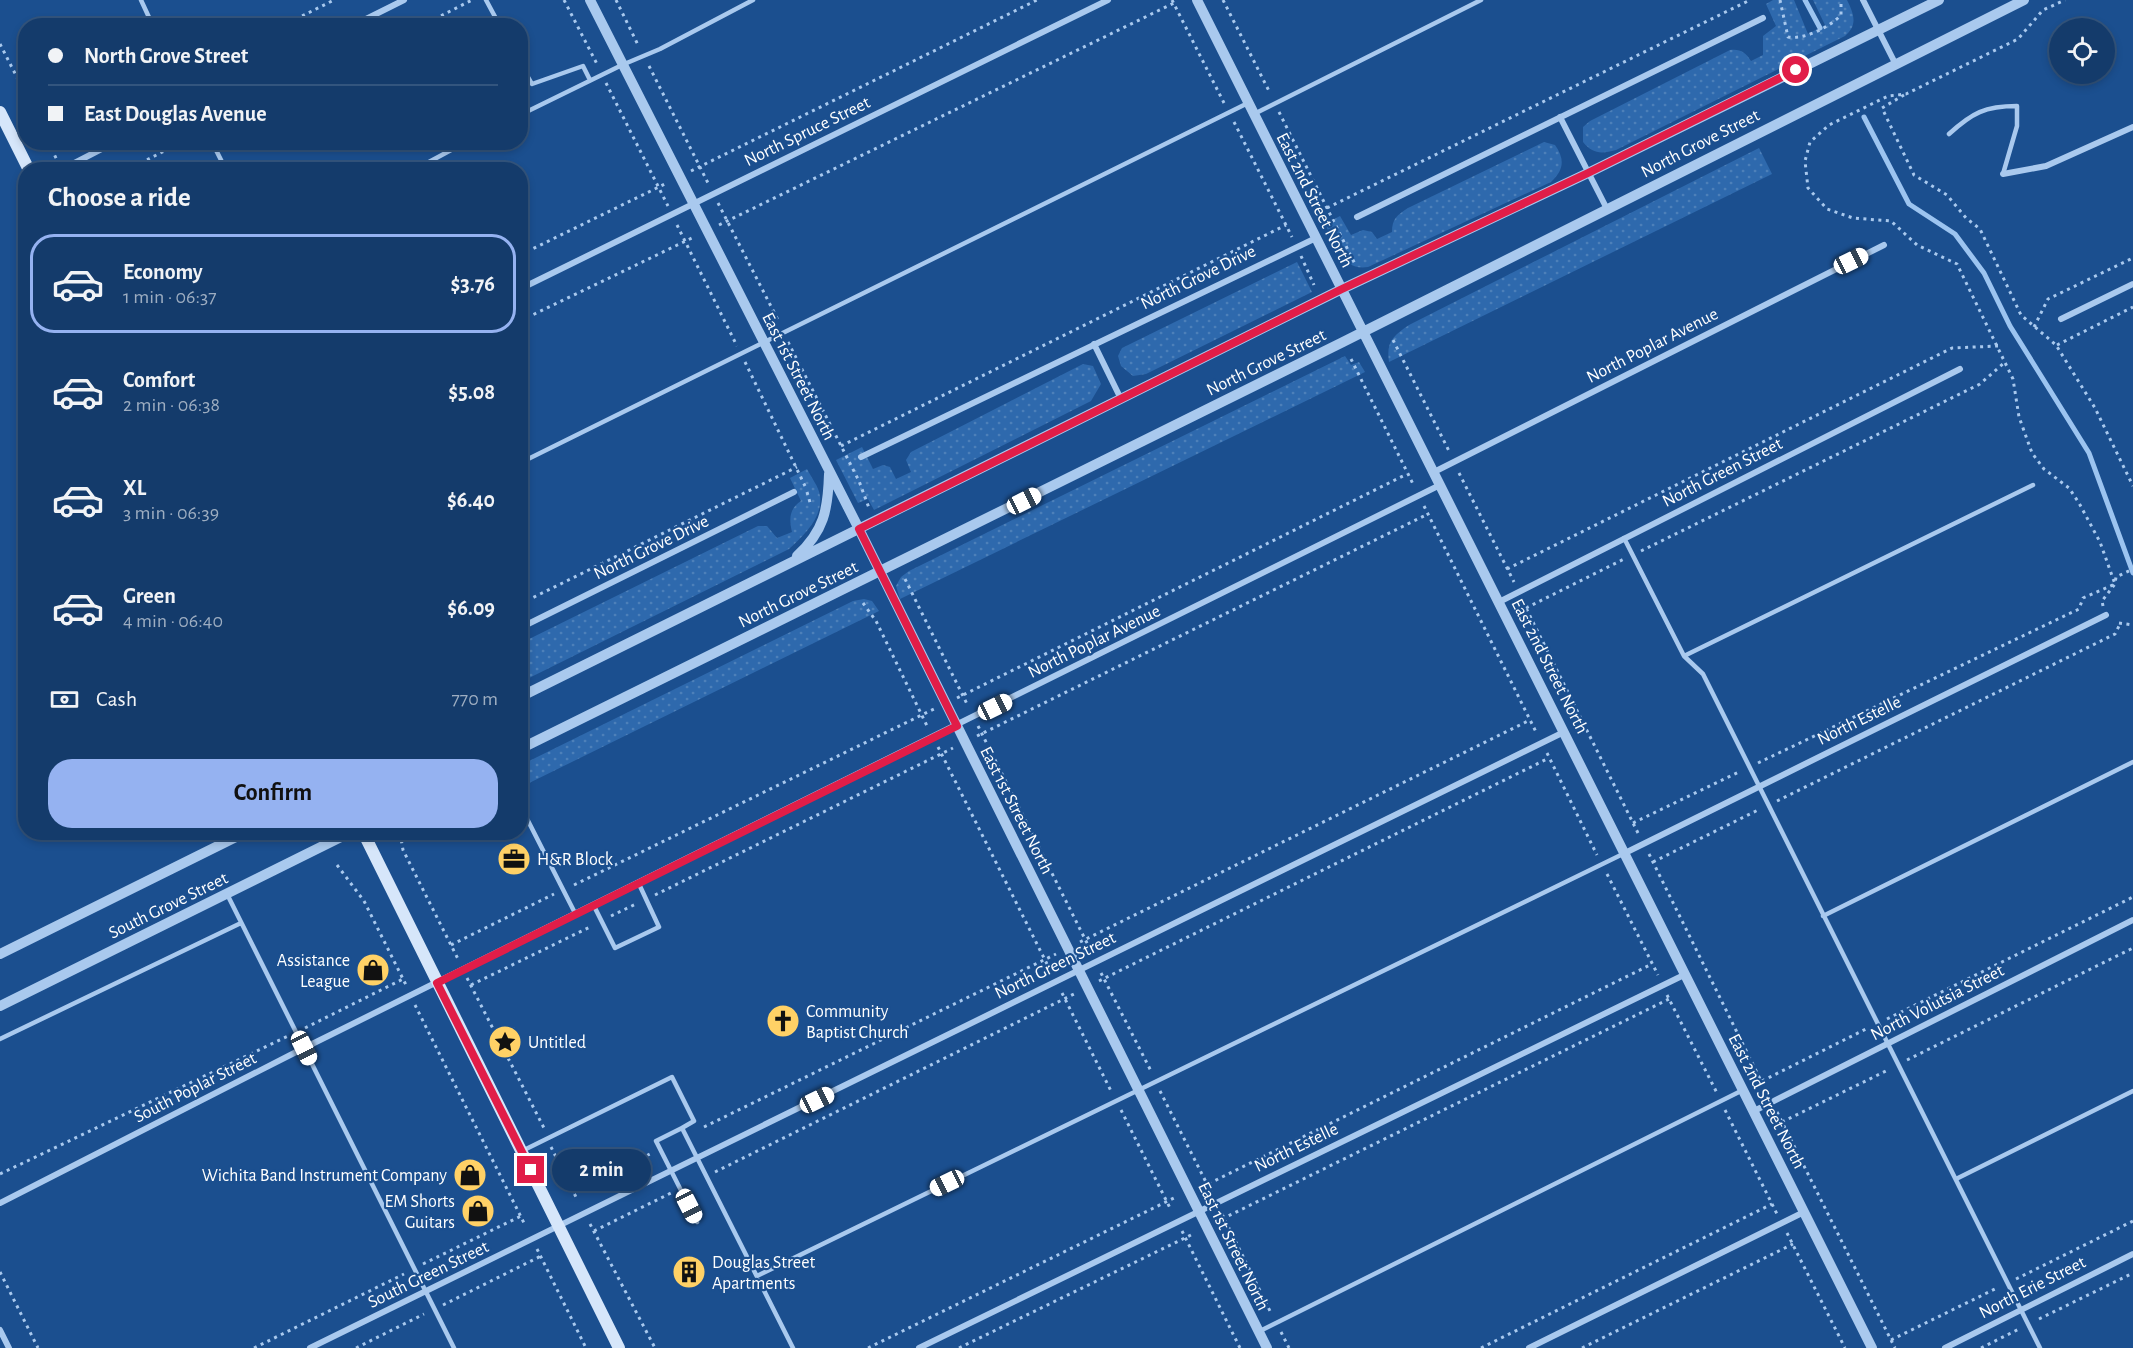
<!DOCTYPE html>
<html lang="en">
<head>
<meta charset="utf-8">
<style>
	:root { --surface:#143b6b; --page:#214673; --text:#f1f3f6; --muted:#9dadc1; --line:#33557e; --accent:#95b2f1 }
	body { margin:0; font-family:"Alegreya Sans",sans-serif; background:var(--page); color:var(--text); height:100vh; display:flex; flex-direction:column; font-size:22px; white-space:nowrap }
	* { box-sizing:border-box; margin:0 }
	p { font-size:20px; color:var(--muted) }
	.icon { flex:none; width:33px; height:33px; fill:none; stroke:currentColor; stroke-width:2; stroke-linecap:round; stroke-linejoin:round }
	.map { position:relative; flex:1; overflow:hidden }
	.drawer { position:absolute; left:18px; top:162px; width:510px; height:678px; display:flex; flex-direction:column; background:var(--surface); border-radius:24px; box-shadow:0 3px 9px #0003,0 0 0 2px var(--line) }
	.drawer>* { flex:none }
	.banner { position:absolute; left:18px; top:18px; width:510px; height:132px; border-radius:24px; box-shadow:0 3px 9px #0003,0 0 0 2px var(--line); display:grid; align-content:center; height:132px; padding:0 30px; background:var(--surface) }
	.controls { position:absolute; left:2049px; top:18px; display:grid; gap:12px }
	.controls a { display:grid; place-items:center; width:66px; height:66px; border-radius:50%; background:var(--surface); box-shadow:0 3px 9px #0003,0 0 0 2px var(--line); font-size:30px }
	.end { position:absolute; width:27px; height:27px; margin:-14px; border:8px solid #e11d48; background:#fff; box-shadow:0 0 0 3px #fff }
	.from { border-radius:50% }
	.bubble { position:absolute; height:42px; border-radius:21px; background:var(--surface); box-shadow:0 3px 9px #0003,0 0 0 2px var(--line); font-size:20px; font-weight:600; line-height:42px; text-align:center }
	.car { position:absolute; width:18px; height:36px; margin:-18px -9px; border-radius:8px; box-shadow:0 0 4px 2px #0007; background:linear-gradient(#fff 24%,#345 0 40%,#fff 0 76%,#345 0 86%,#fff 0) }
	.banner b { display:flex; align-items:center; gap:21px; height:57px; font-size:22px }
	.banner b+b { border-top:2px solid var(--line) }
	.banner i { width:15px; height:15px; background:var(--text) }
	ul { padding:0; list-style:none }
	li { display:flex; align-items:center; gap:18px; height:99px; margin:0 12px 9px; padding:0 18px; border:3px solid transparent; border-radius:24px }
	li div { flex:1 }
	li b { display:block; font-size:22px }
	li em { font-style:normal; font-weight:600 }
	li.active { border-color:var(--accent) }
	li>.icon { width:54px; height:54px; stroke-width:1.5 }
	h2 { padding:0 30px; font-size:27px; line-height:72px }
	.pay { display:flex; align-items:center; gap:15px; height:66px; padding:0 30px; font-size:22px }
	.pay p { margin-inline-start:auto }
	.action { display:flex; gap:12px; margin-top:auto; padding:12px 30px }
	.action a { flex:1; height:69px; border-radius:24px; background:var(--accent); color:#111; font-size:24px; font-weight:600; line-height:69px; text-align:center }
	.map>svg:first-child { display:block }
	.grass { fill:url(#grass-dots) }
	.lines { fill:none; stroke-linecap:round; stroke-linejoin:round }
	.stream { stroke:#9cc4f0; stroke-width:5 }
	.path { stroke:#a9c9ee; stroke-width:3; stroke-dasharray:3 4.5; stroke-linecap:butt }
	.service { stroke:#a9c9ee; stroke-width:4.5 }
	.minor { stroke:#a9c9ee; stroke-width:6 }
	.tertiary { stroke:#a9c9ee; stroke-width:10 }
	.secondary { stroke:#d6e6fa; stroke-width:12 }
	.route { stroke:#e11d48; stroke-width:8 }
	.labels { text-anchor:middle; stroke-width:4.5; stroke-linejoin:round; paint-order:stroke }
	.street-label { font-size:18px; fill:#fff; stroke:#1b4f8f }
	.poi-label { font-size:18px; fill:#fff; stroke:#1b4f8f; text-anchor:start }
</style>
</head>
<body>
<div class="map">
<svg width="2133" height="1348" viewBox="0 0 2133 1348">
	<defs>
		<pattern id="grass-dots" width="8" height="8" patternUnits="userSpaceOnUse" patternTransform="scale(1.5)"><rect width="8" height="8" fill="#2e69ad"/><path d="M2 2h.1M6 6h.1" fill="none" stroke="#4d80b9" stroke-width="1.8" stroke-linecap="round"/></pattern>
	</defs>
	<rect width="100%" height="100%" fill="#1b4f8f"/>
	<path class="grass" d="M1773 0H1794L1808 34 1825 25 1813 0H1847C1854 14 1858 25 1845 36L1616 150C1601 154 1593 154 1583 142V127L1590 121 1730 50C1741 49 1745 52 1751 61L1763 55V36L1776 26 1766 4Z
		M1544 142 1555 145C1565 159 1564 170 1551 182L1368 267C1341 271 1335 244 1325 224L1340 216 1351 235 1363 230 1372 232 1377 239 1392 232C1392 219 1397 215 1408 208Z
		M1759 148 1772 174 1389 362C1386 342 1393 336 1409 325Z
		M1297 262 1312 292 1146 374 1133 376 1121 366 1118 356 1122 348Z
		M1345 356 1351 365 1359 362 1365 372 900 599 896 586 901 577 909 571Z
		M1083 364 1093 366 1101 384 1091 401 874 510 868 499 858 503 836 460 862 447 873 469 883 465 890 467 896 479 911 472 906 460 911 452Z
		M807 469C811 477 819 487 820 496 823 518 803 536 789 549L521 682V643L758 526H767L777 538 792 532C789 519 789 509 801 501L790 478Z
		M864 599 872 601 879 611 521 787V765L853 601Z"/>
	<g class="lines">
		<path class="stream" d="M1805 0 1820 28
			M1864 117 1909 204 1955 234 1984 273 2010 326 2089 453 2133 573"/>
		<path class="path" d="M564 0 598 66
			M616 0 639 47
			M1172 0 1224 103
			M1223 0 1270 93
			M1780 0 1788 37C1804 40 1830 27 1841 15V0
			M282 26 334 0
			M421 26 472 0
			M0 44 26 95
			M649 66 708 183
			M606 83 668 206
			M1904 95 1882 108 1914 175 1947 195 1966 218 1980 229 2021 315 2056 345 2095 408 2133 486
			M1279 112 1355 264
			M1234 122 1292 237
			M48 142 57 160
			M127 170 182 142
			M691 171 1037 0
			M718 203 779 322
			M1327 208 1750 0
			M677 225 737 346
			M719 225 1174 3
			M520 255 667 183
			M1301 256 1314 285
			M520 321 694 237
			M2034 327 2048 299 2133 258
			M1393 340 1449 451
			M788 342 859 481 869 508
			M2057 345 2133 307
			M1351 359 1414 486
			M745 362 805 486
			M841 446 1286 225
			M1459 473 1514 582
			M807 492 811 506
			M1424 506 1537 734
			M1641 551 1980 384 2005 362
			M1507 569 1952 348 1998 346
			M905 579 968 706
			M1523 602 1639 835
			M863 603 876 621 928 728
			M520 604 797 467
			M2103 606 2102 601 2115 584 2116 577 2133 569
			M1526 608 1624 559
			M2119 623 2133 625
			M957 698 1407 474
			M978 726 1092 953
			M977 736 1428 514
			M938 747 1049 968
			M1547 753 1597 855
			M1758 763 2079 609 2083 598 2115 584 2100 542 2079 503 2069 488 2044 469 2032 453 2019 417 2013 379 1957 264 1917 245 1891 221 1853 218 1827 209 1808 188 1805 161 1810 142 1829 125 1888 96 1906 94 2018 39 2043 10 2065 0
			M1777 801 2115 634 2120 624
			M1633 823 1741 771
			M400 833 403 850 458 959
			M1649 854 1767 1093
			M1653 862 1760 809
			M337 865 364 901 406 985
			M1607 874 1658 975
			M574 885 934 709
			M655 895 953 748
			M611 916 638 903
			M1080 942 1530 720
			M451 945 554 894
			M1101 973 1151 1071
			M467 978 545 1130
			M1099 981 1549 758
			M471 985 592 926
			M1062 993 1111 1091
			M1667 995 1717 1093
			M415 1005 524 1223
			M1887 1019 2133 897
			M305 1028 403 979
			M1907 1060 2133 948
			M1762 1081 1868 1028
			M1160 1091 1211 1192
			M1121 1110 1170 1208
			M1725 1110 1777 1214
			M1777 1112 1895 1348
			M1782 1122 1888 1070
			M704 1127 1056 954
			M551 1147 577 1199
			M715 1172 1074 994
			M0 1174 288 1036
			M1202 1187 1652 964
			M573 1192 652 1153
			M1222 1214 1271 1313
			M1222 1219 1669 999
			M590 1224 655 1348
			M594 1231 671 1193
			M1182 1231 1240 1348
			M1787 1233 1845 1348
			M537 1249 586 1348
			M423 1264 521 1216
			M0 1272 38 1348
			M2016 1279 2133 1221
			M443 1305 541 1256
			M2039 1319 2133 1273
			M1281 1332 1289 1348
			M1891 1340 1997 1288
			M254 1348 404 1274
			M356 1348 424 1314
			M868 1348 1176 1197
			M959 1348 1195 1233
			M1481 1348 1772 1204
			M1582 1348 1793 1244
			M1981 1348 2019 1329"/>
		<path class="service" d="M141 0 153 26
			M486 0 500 26
			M520 63 532 84 583 66 590 80
			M1254 114 1481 0
			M520 115 622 65 660 49 753 0
			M1949 134C1972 113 1985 106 2017 106V126L2003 174
			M212 142 226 170
			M414 170 466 142
			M520 463 1248 103
			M1624 538 1684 656 1703 674 2040 1348
			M1684 656 2033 485
			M520 805 576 915
			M227 894 454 1348
			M594 906 615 948 659 927 639 884
			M1823 916 2133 762
			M0 1039 241 923
			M682 1128 656 1141 697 1222
			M522 1151 672 1077 694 1121 682 1128 793 1348
			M1956 1179 2133 1091
			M757 1276 1625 853
			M1260 1331 1743 1090"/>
		<path class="minor" d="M1863 0 1895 63
			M352 26 404 0
			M1560 117 1607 209
			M61 170 115 142
			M2003 174 2046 166 2133 127
			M1357 217 1763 18
			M520 289 1108 0
			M2061 319 2133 284
			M1094 344 1121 399
			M861 457 1316 238
			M1434 472 1884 245
			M1499 602 1960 369
			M520 628 794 492
			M1625 853 2106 615
			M1754 1111 2133 920
			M0 1203 304 1048 1440 485
			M0 1330 9 1348
			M310 1348 1564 732
			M919 1348 1686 974
			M1529 1348 1804 1212
			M1945 1348 2133 1254"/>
		<path class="tertiary" d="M590 0 859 529 1267 1348
			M1197 0 1872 1348
			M797 556C824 531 828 510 829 474
			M520 697 1342 289 1588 173 1939 0
			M520 749 1343 342 2024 0
			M0 954 246 832
			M0 1006 351 832"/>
		<path class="secondary" d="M0 112 29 170
			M363 832 619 1348"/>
	</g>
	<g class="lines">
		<path class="route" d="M531 1170 437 983 957 726 859 529 1342 289 1588 173 1796 70"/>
	</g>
	<defs>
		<symbol id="office-disc" viewBox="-11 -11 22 22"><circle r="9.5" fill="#ffd166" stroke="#1b4f8f"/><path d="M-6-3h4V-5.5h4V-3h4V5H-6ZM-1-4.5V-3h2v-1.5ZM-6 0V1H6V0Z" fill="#111"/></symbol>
		<symbol id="shop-disc" viewBox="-11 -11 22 22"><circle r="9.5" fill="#ffd166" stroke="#1b4f8f"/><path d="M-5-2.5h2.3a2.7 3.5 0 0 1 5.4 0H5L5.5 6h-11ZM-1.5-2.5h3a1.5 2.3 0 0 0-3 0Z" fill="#111"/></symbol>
		<symbol id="church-disc" viewBox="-11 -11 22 22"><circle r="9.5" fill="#ffd166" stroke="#1b4f8f"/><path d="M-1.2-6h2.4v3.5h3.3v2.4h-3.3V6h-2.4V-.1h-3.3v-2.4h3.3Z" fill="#111"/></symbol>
		<symbol id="sight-disc" viewBox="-11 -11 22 22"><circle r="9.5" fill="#ffd166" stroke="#1b4f8f"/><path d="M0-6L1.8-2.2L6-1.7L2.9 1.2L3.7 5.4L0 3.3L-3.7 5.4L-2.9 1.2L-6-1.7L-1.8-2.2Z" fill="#111"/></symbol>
		<symbol id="building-disc" viewBox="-11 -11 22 22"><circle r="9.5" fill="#ffd166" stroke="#1b4f8f"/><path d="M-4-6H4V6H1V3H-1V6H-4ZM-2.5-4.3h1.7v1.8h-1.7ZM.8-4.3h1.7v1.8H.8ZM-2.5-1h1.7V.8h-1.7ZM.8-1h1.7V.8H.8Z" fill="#111"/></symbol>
	</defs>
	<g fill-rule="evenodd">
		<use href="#office-disc" x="495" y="840" width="38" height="38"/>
		<use href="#shop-disc" x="354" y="951" width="38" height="38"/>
		<use href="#church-disc" x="764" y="1002" width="38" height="38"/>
		<use href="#sight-disc" x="486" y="1023" width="38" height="38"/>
		<use href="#shop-disc" x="451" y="1156" width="38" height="38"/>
		<use href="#shop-disc" x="459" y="1192" width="38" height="38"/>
		<use href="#building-disc" x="670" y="1253" width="38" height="38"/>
	</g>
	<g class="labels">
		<g class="street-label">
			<text transform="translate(807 131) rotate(-26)" y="6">North Spruce Street</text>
			<text transform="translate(1700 143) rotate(-27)" y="6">North Grove Street</text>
			<text transform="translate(1315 200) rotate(63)" y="6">East 2nd Street North</text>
			<text transform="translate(1198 277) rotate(-26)" y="6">North Grove Drive</text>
			<text transform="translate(1652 345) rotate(-27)" y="6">North Poplar Avenue</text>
			<text transform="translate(1266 362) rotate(-26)" y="6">North Grove Street</text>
			<text transform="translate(799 376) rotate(63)" y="6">East 1st Street North</text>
			<text transform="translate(1722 472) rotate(-27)" y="6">North Green Street</text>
			<text transform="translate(651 547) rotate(-26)" y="6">North Grove Drive</text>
			<text transform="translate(798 594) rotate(-26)" y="6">North Grove Street</text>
			<text transform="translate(1094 641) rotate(-26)" y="6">North Poplar Avenue</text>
			<text transform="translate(1550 666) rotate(63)" y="6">East 2nd Street North</text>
			<text transform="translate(1859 720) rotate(-26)" y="6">North Estelle</text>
			<text transform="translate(1017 810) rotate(63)" y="6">East 1st Street North</text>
			<text transform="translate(168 905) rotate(-26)" y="6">South Grove Street</text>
			<text transform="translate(1055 965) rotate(-26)" y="6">North Green Street</text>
			<text transform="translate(1937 1002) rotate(-27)" y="6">North Volutsia Street</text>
			<text transform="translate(195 1087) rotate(-27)" y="6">South Poplar Street</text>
			<text transform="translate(1767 1101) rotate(63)" y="6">East 2nd Street North</text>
			<text transform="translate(1296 1147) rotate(-26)" y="6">North Estelle</text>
			<text transform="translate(1234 1246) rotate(64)" y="6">East 1st Street North</text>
			<text transform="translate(428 1274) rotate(-26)" y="6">South Green Street</text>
			<text transform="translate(2032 1287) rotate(-27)" y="6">North Erie Street</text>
		</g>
		<g class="poi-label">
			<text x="537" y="865">H&amp;R Block</text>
			<text x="350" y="966" text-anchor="end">Assistance<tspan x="350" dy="21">League</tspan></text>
			<text x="806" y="1017">Community<tspan x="806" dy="21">Baptist Church</tspan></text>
			<text x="528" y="1048">Untitled</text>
			<text x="447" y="1181" text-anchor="end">Wichita Band Instrument Company</text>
			<text x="455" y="1207" text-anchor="end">EM Shorts<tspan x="455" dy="21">Guitars</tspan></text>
			<text x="712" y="1268">Douglas Street<tspan x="712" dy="21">Apartments</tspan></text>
		</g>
	</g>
</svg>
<div class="controls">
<a><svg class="icon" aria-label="locate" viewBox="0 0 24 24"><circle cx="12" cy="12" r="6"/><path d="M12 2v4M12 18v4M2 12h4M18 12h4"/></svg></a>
</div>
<i class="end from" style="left:1796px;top:70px"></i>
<i class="end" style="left:531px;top:1170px"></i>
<div class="bubble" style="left:552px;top:1149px;width:99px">2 min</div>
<i class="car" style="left:1851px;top:261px;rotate:64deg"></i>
<i class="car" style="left:1024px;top:501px;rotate:63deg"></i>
<i class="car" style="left:995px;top:707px;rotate:64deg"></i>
<i class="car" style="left:304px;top:1048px;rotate:154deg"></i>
<i class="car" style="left:817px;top:1100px;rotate:64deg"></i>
<i class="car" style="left:947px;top:1183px;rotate:244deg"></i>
<i class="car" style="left:689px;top:1206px;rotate:153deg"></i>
<div class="banner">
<b><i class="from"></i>North Grove Street</b>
<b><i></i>East Douglas Avenue</b>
</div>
<section class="drawer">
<h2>Choose a ride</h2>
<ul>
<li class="active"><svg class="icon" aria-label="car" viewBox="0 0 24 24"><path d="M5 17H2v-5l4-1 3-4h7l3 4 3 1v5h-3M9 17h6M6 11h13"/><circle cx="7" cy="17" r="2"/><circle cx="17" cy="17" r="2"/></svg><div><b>Economy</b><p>1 min · 06:37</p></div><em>$3.76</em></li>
<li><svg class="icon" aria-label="car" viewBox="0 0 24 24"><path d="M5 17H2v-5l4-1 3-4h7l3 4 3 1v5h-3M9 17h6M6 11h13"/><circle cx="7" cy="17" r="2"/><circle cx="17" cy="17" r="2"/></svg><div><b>Comfort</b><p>2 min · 06:38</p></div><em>$5.08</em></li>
<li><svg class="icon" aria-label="car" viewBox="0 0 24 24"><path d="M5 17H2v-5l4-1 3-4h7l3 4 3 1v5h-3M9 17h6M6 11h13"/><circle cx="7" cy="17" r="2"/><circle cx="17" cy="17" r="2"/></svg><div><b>XL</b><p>3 min · 06:39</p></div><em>$6.40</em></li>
<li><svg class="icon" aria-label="car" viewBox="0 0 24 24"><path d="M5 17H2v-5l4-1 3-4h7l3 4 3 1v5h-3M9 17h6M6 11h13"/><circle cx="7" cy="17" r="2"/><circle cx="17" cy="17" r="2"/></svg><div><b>Green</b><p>4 min · 06:40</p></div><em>$6.09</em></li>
</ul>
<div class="pay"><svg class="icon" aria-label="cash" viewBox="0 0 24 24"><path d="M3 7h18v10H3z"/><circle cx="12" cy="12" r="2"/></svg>Cash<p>770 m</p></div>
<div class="action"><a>Confirm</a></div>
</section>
</div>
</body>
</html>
